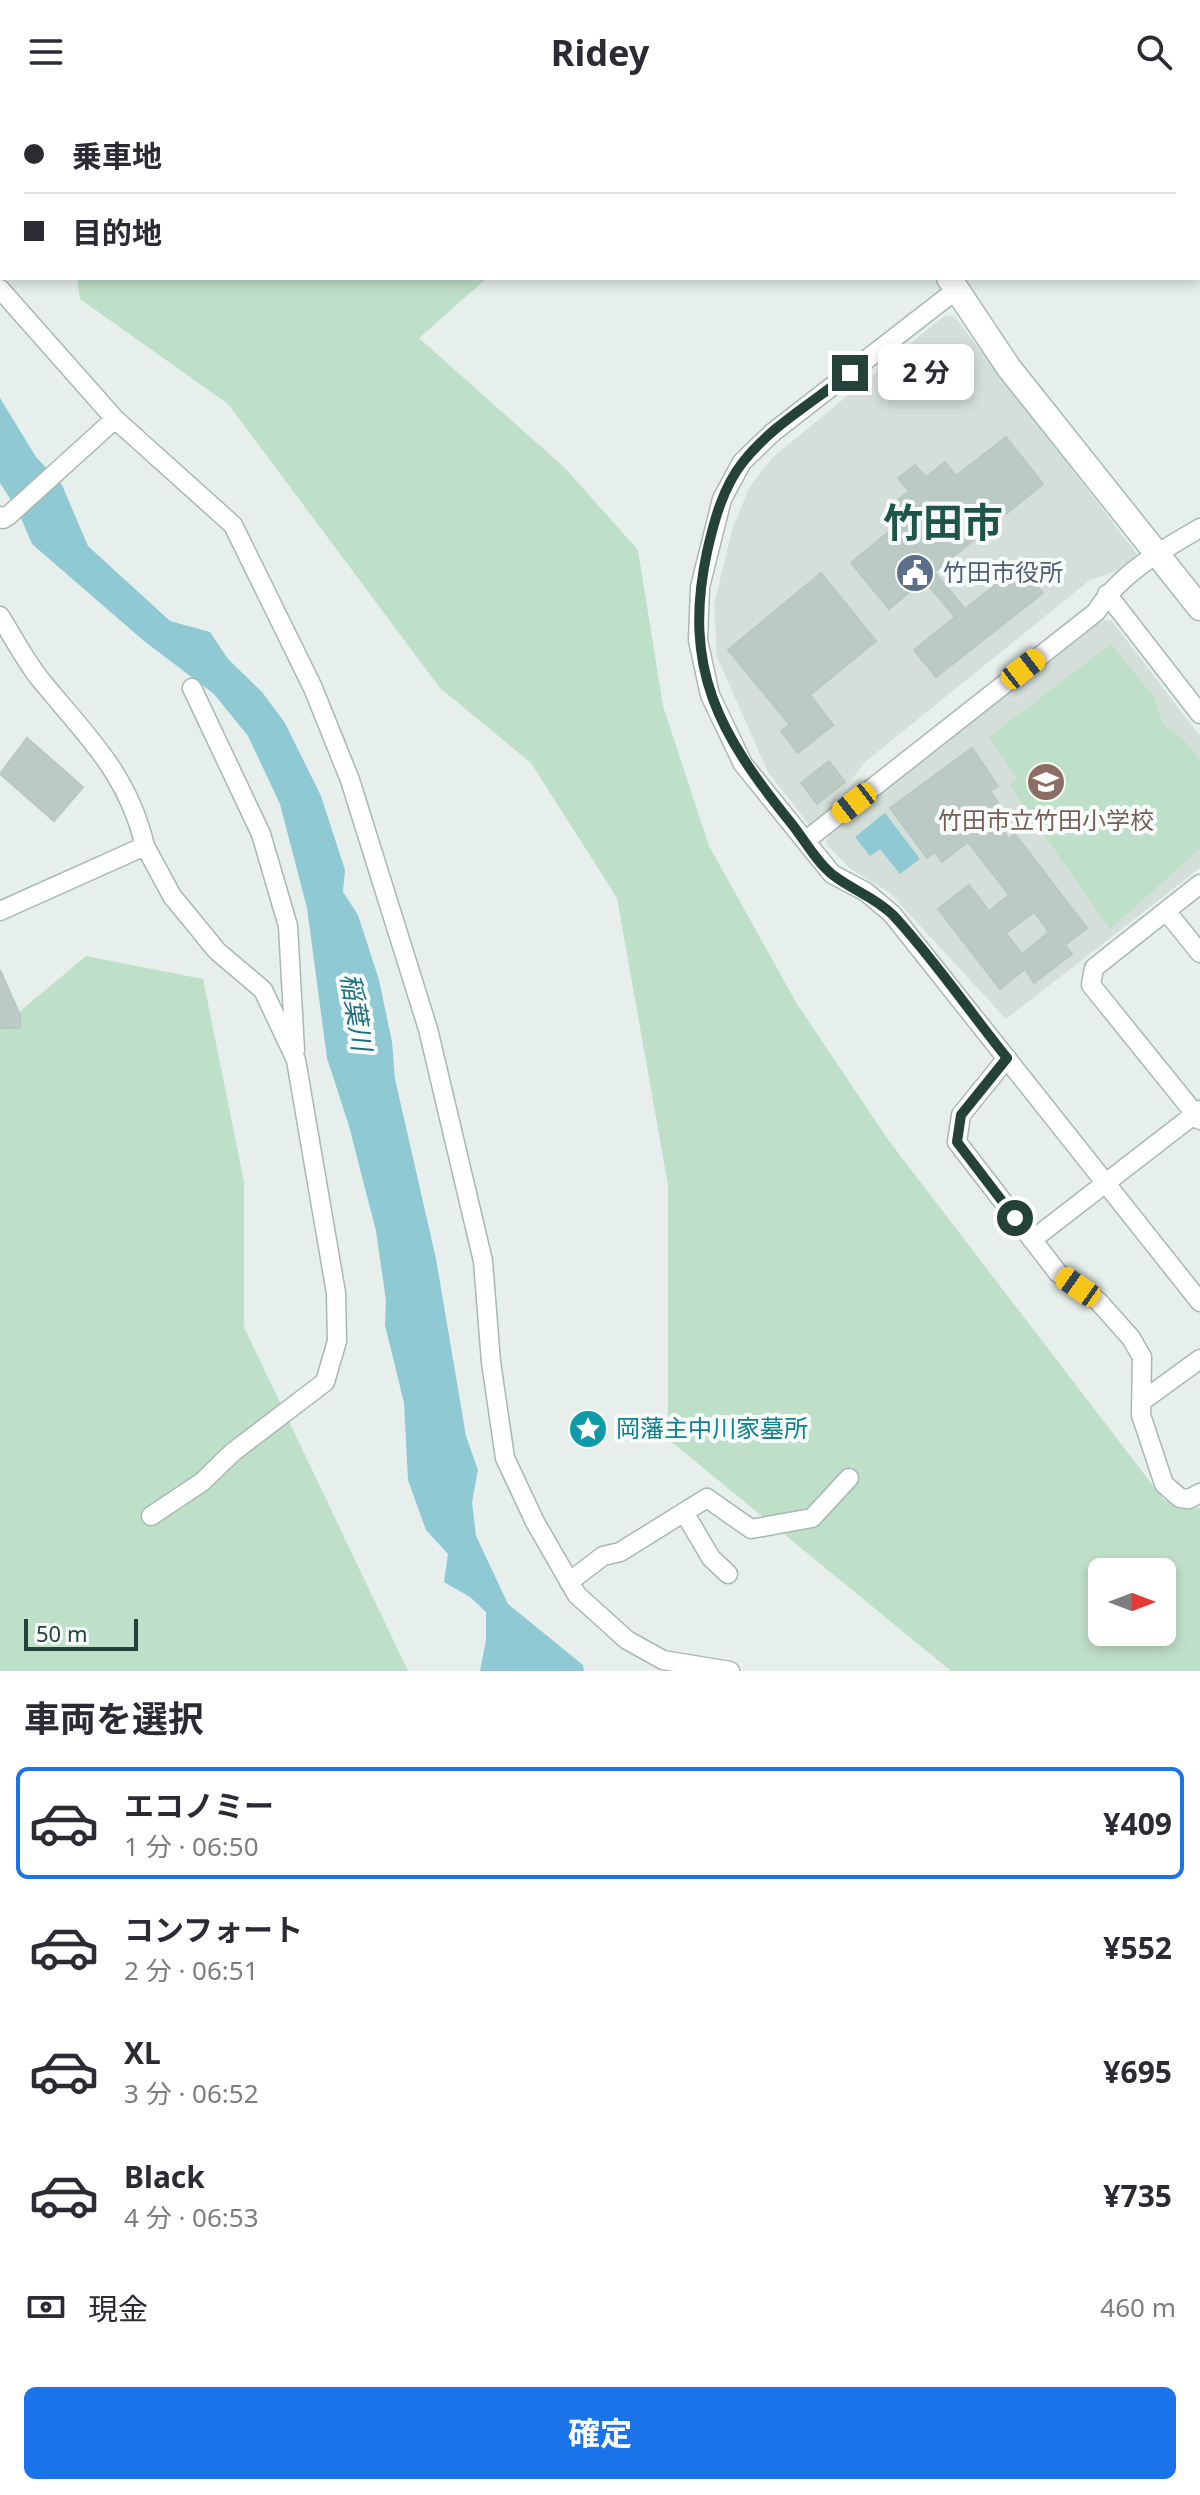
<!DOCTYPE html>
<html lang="ja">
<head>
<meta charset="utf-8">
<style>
	:root { --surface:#fff; --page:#f7f7f7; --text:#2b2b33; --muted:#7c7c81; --line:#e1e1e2; --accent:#1a73e8 }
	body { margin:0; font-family:"Noto Sans","Noto Sans JP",sans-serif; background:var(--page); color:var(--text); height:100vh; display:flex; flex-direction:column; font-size:30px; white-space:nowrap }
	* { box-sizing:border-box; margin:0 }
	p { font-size:26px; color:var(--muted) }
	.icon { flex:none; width:44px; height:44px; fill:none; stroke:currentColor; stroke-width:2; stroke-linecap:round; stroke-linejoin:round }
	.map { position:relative; height:1567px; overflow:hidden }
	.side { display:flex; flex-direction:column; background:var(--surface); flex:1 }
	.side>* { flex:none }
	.guide { position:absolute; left:0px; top:0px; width:1200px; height:176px; box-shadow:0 4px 12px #0003; display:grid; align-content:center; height:176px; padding:0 24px; background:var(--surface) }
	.needle { width:52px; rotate:90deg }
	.tools { position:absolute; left:1088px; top:1454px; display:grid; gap:16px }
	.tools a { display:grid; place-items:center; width:88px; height:88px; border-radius:12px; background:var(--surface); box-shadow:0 4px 12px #0003; font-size:40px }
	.scale { position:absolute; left:24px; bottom:20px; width:114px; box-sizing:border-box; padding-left:8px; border:4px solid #24423a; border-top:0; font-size:22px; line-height:28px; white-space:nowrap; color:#24423a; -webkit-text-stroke:6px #f7fbf9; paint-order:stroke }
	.end { position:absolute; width:36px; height:36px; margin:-18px; border:10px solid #24423a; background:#fff; box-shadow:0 0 0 4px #fff }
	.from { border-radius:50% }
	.bubble { position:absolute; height:56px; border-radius:12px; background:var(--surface); box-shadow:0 4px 12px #0003; font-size:26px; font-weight:700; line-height:56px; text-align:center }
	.car { position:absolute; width:24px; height:48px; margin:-24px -12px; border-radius:10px; box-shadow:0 0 6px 2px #0007; background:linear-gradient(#f5c518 24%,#345 0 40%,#f5c518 0 76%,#345 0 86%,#f5c518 0) }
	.guide b { display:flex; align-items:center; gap:28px; height:76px; font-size:30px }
	.guide b+b { border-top:2px solid var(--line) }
	.guide i { width:20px; height:20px; background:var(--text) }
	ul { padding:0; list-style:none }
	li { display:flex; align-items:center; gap:24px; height:112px; margin:0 16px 12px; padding:0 8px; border:4px solid transparent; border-radius:12px }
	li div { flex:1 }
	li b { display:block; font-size:30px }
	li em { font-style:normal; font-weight:700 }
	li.selected { border-color:var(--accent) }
	li>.icon { width:72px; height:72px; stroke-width:1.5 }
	h2 { padding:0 24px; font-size:36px; line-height:96px }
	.pay { display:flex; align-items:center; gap:20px; height:88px; padding:0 24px; font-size:30px }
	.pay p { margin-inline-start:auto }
	.primary-button { display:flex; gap:16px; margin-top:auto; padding:16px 24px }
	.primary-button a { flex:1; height:92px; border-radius:12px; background:var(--accent); color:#fff; font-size:32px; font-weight:700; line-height:92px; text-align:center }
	header { display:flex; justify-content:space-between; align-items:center; height:104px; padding:0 24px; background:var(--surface); font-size:36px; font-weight:700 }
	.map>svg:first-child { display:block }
	.built { fill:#d4dfda }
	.green { fill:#bfe0c8; fill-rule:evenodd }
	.water { fill:#8ec9d4 }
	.building { fill:#bbcac4; stroke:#b8c9c2; stroke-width:2; fill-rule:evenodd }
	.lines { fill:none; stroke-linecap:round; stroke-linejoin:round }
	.street-casing { stroke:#a8b8b2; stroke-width:21 }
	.secondary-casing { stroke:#a4bbb3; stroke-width:27 }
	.street { stroke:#fff; stroke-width:18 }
	.secondary { stroke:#fff; stroke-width:24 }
	.route { stroke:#24423a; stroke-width:10 }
	.labels { text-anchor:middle; stroke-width:8; stroke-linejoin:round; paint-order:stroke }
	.service-label { font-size:24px; fill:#4e5e75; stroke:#f7fbf9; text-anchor:start }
	.education-label { font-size:24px; fill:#785e54; stroke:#f7fbf9 }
	.culture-label { font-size:24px; fill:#0d838f; stroke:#f7fbf9; text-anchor:start }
	.water-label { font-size:26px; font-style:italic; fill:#1c6f80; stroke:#f7fbf9 }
	.town-label { font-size:40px; font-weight:bold; fill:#1f5548; stroke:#f7fbf9 }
</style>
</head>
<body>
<header><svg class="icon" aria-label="menu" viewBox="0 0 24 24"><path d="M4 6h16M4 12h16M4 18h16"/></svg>Ridey<svg class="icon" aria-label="search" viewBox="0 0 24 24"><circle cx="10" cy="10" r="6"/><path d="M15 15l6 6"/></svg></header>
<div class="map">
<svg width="1200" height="1567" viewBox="0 0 1200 1567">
	<rect width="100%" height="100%" fill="#e6efeb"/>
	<path class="built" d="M944 212H954L1137 450 1128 463 1090 476 865 658 813 726 768 668 717 553 714 501 732 426 749 384 772 354Z
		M1095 516H1111L1200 632V764L1006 915 890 789 851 765 828 742 826 736 834 724Z"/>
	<path class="green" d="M42 0H801L803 2H42Z
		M960 0H1131L1130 2Z
		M77 174H487L419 234 565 364 638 446 663 602 709 742 797 900 889 1037 1164 1396 1200 1404V1567H951L668 1335V1081L617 794 531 659 440 584 228 300 80 195ZM1102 1468H1162V1528H1102Z
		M1111 540 1154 593 1163 620 1183 635 1200 656V745L1110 825 1010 682 1017 674 989 633Z
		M86 852 203 875 244 1078V1223L408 1567H0V924Z"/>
	<path class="water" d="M0 294 36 353 62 381 88 442 170 517 210 528 228 555 262 588 285 619 321 692 345 766 343 788 358 811 379 876 392 938 395 975 436 1155 466 1332 478 1366 472 1398 476 1432 508 1500 583 1561 584 1567H480L486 1536V1508L470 1493 444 1478 448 1450 426 1426 408 1376 404 1299 385 1221 386 1196 376 1127 349 1022 327 954 307 804 280 700 248 632 214 590 144 537 32 440 18 407 0 379Z
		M885 709 920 755 900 770 880 745 870 752 855 733Z"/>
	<path class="building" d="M1006 333 1043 380 934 468 965 505 1020 461 1043 489 936 573 914 546 955 513 924 476 889 505 851 459 902 417 891 402 909 387 898 374 915 361 926 373 945 358 956 372Z
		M821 469 876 537 810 591 833 621 798 649 781 627 790 621 728 546Z
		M27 634 83 683 54 717 0 670Z
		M972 644 998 682 990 687 998 698 988 706 1009 735 1015 730 1087 824 1065 841 1072 850 1034 879 1025 865 1000 885 938 805 969 781 989 807 1009 791 968 738 942 758 935 748 927 754 890 704ZM1034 808 1049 828 1022 850 1006 829Z
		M829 657 845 678 817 700 801 679Z
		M0 866 20 911V924H0Z"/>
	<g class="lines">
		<defs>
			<path id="street" d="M0 185 115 315 233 421 313 584 350 676 428 925 483 1157 491 1258 505 1354 535 1418 577 1491 627 1536 663 1556 730 1567
				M956 186 772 329 742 358 722 395 700 483 698 536 710 591 743 660 832 770 866 788 892 810 1200 1198
				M0 412 3 415 8 412 115 315
				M1107 490 1200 610
				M0 512C13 533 25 556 40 575 86 632 127 667 145 742L0 807
				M192 584 261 730 288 822 295 946
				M805 737 1096 508C1119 470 1162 446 1200 424
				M145 742 172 792 217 847 263 886 296 956 336 1189 337 1237 325 1278 233 1348 202 1378 151 1412
				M1200 780 1094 864 1091 881 1200 1016
				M1167 808 1200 849
				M1007 954 961 1011 957 1038 1058 1169 1098 1197 1131 1234 1142 1253 1141 1311 1164 1380 1180 1394 1189 1395 1200 1389
				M1032 1136 1200 1006
				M1141 1298 1200 1255
				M684 1408 711 1454 728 1470
				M569 1478 603 1452 620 1448 707 1394 751 1425 812 1414 849 1374"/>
			<path id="secondary" d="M903 0V2
				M949 174 1009 264 1200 504"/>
		</defs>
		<use href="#street" class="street-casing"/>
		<use href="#secondary" class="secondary-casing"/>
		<use href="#street" class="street"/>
		<use href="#secondary" class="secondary"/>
	</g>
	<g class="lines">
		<path class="route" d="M850 269C815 297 771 322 743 358 723 383 714 417 707 448 682 565 719 630 791 719 804 735 817 759 833 771 852 786 875 793 893 811 934 855 969 907 1007 954L961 1011 957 1038 1015 1114"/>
	</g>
	<defs>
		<symbol id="civic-disc" viewBox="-11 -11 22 22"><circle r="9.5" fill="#5c6f8a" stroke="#f7fbf9"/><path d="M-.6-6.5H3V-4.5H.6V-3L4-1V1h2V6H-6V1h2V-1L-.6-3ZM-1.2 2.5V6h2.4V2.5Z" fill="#fff"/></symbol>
		<symbol id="school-disc" viewBox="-11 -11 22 22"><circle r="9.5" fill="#8d6e63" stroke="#f7fbf9"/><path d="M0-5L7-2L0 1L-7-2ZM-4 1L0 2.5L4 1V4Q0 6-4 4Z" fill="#fff"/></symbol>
		<symbol id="sight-disc" viewBox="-11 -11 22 22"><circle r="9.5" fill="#0f9aa8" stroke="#f7fbf9"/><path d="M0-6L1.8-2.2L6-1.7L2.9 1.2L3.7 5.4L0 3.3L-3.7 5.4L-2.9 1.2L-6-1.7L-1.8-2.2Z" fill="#fff"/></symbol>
	</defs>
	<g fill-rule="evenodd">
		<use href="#civic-disc" x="893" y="447" width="44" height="44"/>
		<use href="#school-disc" x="1024" y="656" width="44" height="44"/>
		<use href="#sight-disc" x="566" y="1303" width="44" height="44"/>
	</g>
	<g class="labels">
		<g class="service-label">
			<text x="943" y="477">竹田市役所</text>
		</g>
		<g class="education-label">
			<text x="1046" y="725">竹田市立竹田小学校</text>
		</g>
		<g class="culture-label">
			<text x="616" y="1333">岡藩主中川家墓所</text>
		</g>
		<g class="water-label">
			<text transform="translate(356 908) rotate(81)" y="9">稲葉川</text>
		</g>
		<g class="town-label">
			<text x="943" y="433">竹田市</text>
		</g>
	</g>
</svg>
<div class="tools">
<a><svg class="needle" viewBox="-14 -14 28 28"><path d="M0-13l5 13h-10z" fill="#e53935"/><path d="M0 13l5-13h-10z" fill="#7c7c81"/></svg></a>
</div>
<div class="scale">50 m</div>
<i class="end from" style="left:1015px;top:1114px"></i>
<i class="end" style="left:850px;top:269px"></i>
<div class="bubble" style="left:878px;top:240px;width:96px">2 分</div>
<i class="car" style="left:1023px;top:565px;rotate:52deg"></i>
<i class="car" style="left:854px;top:699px;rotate:232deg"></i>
<i class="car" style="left:1078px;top:1183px;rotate:305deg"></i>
<div class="guide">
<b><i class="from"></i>乗車地</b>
<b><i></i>目的地</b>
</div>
</div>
<section class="side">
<h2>車両を選択</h2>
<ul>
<li class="selected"><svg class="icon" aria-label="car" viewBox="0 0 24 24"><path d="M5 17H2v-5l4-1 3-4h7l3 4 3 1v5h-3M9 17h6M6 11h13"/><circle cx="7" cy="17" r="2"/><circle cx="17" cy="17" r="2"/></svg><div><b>エコノミー</b><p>1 分 · 06:50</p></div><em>¥409</em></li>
<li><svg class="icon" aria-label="car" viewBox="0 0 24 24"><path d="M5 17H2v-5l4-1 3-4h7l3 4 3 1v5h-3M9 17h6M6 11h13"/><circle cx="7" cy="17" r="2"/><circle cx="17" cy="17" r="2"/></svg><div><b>コンフォート</b><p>2 分 · 06:51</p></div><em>¥552</em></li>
<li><svg class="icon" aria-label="car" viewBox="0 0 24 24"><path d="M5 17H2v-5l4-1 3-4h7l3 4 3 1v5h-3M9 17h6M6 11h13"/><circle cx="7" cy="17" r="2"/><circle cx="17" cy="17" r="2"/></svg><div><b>XL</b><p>3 分 · 06:52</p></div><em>¥695</em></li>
<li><svg class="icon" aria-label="car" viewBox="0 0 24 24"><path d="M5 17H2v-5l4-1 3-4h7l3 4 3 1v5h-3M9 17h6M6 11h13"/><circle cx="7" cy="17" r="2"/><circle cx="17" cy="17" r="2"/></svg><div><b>Black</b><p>4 分 · 06:53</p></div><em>¥735</em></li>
</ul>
<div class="pay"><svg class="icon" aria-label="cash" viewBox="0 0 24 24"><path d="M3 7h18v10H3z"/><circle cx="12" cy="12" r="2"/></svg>現金<p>460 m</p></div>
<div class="primary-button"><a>確定</a></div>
</section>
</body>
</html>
